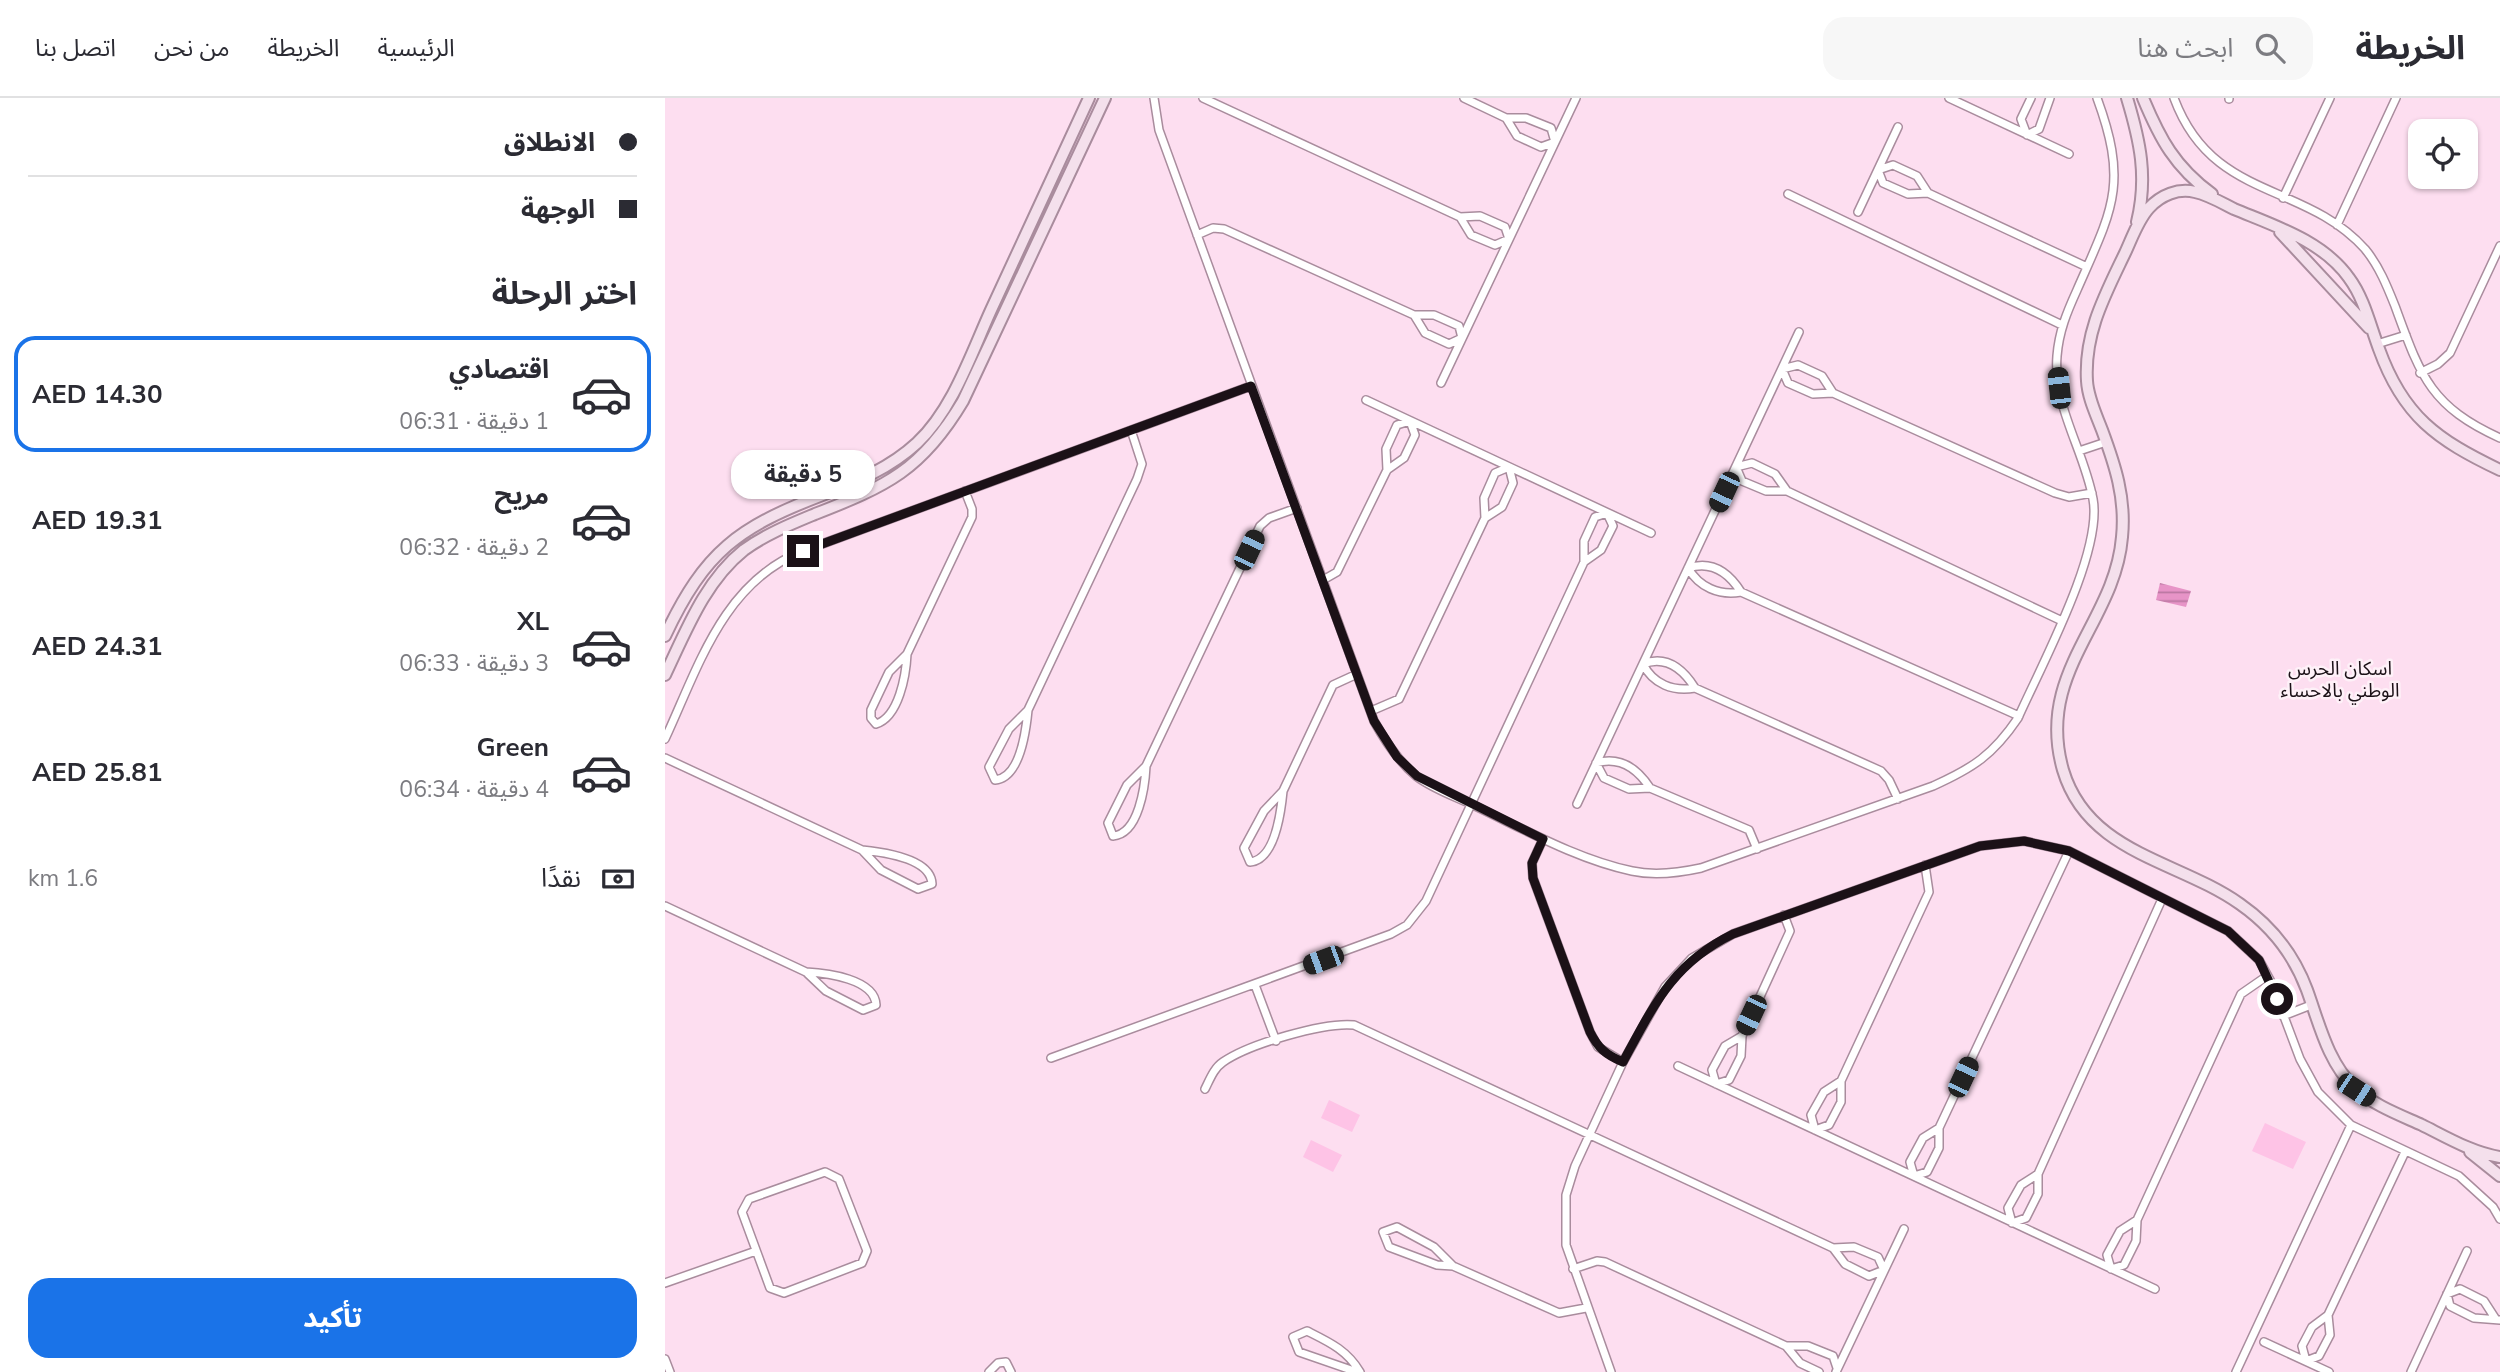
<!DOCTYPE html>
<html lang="ar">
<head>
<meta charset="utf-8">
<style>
	:root { --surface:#fff; --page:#f7f7f7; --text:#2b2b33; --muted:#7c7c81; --line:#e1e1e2; --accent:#1a73e8 }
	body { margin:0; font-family:"Nunito Sans","Noto Sans Arabic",sans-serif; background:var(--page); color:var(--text); direction:rtl; height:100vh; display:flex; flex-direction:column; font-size:26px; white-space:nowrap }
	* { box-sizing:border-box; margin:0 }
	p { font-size:23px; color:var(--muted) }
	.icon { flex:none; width:38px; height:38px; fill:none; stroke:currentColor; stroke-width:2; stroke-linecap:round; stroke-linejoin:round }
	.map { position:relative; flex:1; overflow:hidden; direction:ltr }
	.sheet { display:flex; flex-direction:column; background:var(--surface); width:665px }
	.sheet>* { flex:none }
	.guide { display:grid; align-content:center; height:154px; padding:0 28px; background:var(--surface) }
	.controls { position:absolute; left:1743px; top:21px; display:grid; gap:14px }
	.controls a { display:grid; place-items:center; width:70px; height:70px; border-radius:14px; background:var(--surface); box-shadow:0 2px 5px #0004; font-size:35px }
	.end { position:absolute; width:32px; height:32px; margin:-16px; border:9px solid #1b1117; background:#fff; box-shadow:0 0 0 4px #fff }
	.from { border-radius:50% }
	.bubble { position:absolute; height:49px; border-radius:21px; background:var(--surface); box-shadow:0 2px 5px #0004; font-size:23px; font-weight:700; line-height:49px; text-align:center; direction:rtl }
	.car { position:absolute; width:21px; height:42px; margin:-21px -10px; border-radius:9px; box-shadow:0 0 5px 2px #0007; background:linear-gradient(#222 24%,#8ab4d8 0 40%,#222 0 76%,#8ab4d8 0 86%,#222 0) }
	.guide b { display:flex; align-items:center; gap:24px; height:66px; font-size:26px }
	.guide b+b { border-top:2px solid var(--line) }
	.guide i { width:18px; height:18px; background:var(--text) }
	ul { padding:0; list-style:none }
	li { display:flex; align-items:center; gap:21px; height:116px; margin:0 14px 10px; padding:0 14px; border:4px solid transparent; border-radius:21px }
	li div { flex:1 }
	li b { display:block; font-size:26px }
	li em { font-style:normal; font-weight:700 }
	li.active { border-color:var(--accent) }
	li>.icon { width:63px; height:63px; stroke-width:1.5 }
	h2 { padding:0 28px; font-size:32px; line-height:84px }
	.pay { display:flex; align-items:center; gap:18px; height:77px; padding:0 28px; font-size:26px }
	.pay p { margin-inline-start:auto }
	.cta { display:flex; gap:14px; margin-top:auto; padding:14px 28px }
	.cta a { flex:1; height:80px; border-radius:21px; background:var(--accent); color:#fff; font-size:28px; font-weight:700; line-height:80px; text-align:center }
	header { display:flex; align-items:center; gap:42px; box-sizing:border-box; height:98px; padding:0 35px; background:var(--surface); border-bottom:2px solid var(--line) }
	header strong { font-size:33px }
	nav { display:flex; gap:38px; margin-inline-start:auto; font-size:24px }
	.search { width:490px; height:63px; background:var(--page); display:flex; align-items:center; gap:18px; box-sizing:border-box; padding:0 24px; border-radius:21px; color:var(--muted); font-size:26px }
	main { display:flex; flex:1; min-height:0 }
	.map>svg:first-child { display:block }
	.pitch { fill:#fec3e6 }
	.water { fill:url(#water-rules) }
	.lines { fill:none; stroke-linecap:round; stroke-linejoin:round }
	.street-casing { stroke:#a98c9d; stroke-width:10 }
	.secondary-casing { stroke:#a98c9d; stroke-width:14 }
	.street { stroke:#fff; stroke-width:7 }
	.secondary { stroke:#f4e0ec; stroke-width:10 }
	.route { stroke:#1b1117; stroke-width:9 }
	.labels { text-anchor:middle; stroke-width:5; stroke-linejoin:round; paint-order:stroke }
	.neighbourhood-label { font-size:19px; fill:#1b1117; stroke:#fef1f8 }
</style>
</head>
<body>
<header>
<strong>الخريطة</strong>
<div class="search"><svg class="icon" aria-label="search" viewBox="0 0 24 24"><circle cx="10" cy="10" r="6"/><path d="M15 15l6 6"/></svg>ابحث هنا</div>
<nav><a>الرئيسية</a><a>الخريطة</a><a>من نحن</a><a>اتصل بنا</a></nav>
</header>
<main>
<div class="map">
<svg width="1835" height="1274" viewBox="0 0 1835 1274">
	<defs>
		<pattern id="water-rules" width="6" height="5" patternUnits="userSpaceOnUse" patternTransform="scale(1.75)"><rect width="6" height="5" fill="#e794c7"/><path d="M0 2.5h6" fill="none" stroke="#ba77a1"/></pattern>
	</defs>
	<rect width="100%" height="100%" fill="#fddef0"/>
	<path class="pitch" d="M664 1002 695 1017 687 1034 656 1020Z
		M1600 1025 1641 1044 1628 1071 1587 1053Z
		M646 1042 677 1057 668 1074 638 1059Z"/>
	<path class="water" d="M1495 485 1526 493 1521 509 1491 502Z"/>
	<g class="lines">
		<defs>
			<path id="street" d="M489 0 494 32 709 623C720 643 733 663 751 678 768 691 789 698 808 707 859 731 911 761 967 773 990 778 1013 775 1036 770L1268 688C1308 670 1328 657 1353 620 1376 568 1438 454 1428 401 1419 352 1388 309 1392 258 1394 233 1402 214 1412 192 1447 112 1464 87 1432 0
				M538 0 795 119 815 118 840 129 844 141 830 147 806 137 795 119
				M799 0 841 20H861L886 30 890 44 876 49 852 38 841 20
				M1284 0 1404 56
				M1366 0 1356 21 1362 37 1374 31 1385 0
				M1509 0C1547 103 1639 83 1700 151 1714 168 1722 188 1730 208 1755 276 1764 308 1835 340
				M1564 1V0
				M1263 95 1243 96 1218 85 1213 72 1228 67 1252 78 1263 95 1422 169
				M1123 96 1397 227
				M1618 100 1665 0
				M1193 114 1233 29
				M1672 127 1731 0
				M532 137 548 130 559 131 749 217H769L794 228 797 240 784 246 760 235 749 217
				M1712 246 1741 237
				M1755 275 1773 266 1785 255 1835 148
				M776 285 911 0
				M1168 295 1148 296 1123 285 1117 271 1133 267 1157 278 1168 295 1390 395 1404 399 1427 395
				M701 302 986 435
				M1414 353 1441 344
				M1122 393H1101L1077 383 1071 369 1087 365 1110 376 1122 393 1395 522
				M658 482 672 474 722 372 739 360 750 337 745 323 732 327 721 351 722 372
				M1076 494C1054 498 1034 489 1023 470 1047 462 1064 475 1076 494L1354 618
				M242 556C241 577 234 619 211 626L206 620V612L224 574 242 556 307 419V411L300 393
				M1030 590C1008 594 988 586 978 566 1001 557 1018 571 1030 590L1216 673 1224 682 1233 701
				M363 612C361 633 355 680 330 682L324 669 344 631 363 612 472 381 477 366 466 332
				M706 613 734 601 820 420 837 409 848 385 844 369 830 375 819 400 820 420
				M0 641C33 570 58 484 138 453L586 288
				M0 660 197 752 216 772 253 791 267 786C266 760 217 754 197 752
				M481 668C480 688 474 736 448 738L443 725 462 687 481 668 595 428 604 420 632 410
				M985 690C972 670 955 658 931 665L939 680 964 691 985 690 1084 732 1092 751
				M618 693C616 714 610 762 585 764L579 750 599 713 618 693 668 587 692 576
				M912 706 1134 234
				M878 741 867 765 868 780 925 934 933 949 958 964
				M0 808 141 874 161 893 198 912 211 907C210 881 162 875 141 874
				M590 887 611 943
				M1618 918 1646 907
				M1077 938 1060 948 1047 972 1051 986 1064 982 1076 958 1077 938 1125 833 1119 817
				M386 960 726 836 742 827 761 803 919 464 936 452 948 428 942 415 930 419 919 443V464
				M1013 968 1490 1191
				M1176 983 1159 994 1146 1017 1150 1032 1164 1027 1176 1004V983L1264 794 1260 767
				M540 991C545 981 549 970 558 964 584 946 659 924 689 927L1168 1150 1180 1166 1204 1178 1219 1172 1213 1159 1189 1149 1168 1150
				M1274 1030 1258 1040 1245 1064 1249 1078 1262 1074 1274 1050V1030L1404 753
				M160 1074 174 1081 202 1153 197 1165 119 1195 105 1190 77 1114 84 1101Z
				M1373 1076 1356 1087 1343 1110 1347 1125 1361 1120 1373 1096V1076L1497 801
				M1472 1122 1455 1133 1442 1157 1446 1171 1459 1167 1471 1143 1472 1122 1576 896 1602 878
				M788 1168 772 1167 724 1149 718 1134 732 1129 769 1149 788 1168 894 1215 921 1210
				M908 1171 932 1163 940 1164 1121 1248 1135 1265 1154 1274
				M0 1185 91 1153
				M1663 1217 1665 1237 1654 1258 1641 1263 1637 1248 1647 1229 1663 1217 1740 1054
				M1830 1220 1819 1203 1795 1191 1782 1196 1785 1208 1809 1220 1835 1222
				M1599 1244 1664 1274
				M1121 1248H1143L1168 1258 1172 1270
				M0 1261 5 1274
				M324 1274 333 1265 341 1264 346 1274
				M692 1274 634 1254 628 1239 642 1233C664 1244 682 1252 695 1274
				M946 1274 901 1147V1097L910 1068 958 964 1000 889 1027 860 1068 836 1315 748 1359 743 1404 753 1563 833 1594 862 1606 884 1635 961 1653 994 1686 1027 1794 1078 1828 1109 1835 1121
				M1171 1274 1239 1131
				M1571 1274 1686 1027
				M1746 1274 1802 1153"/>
			<path id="secondary" d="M1462 0C1475 43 1483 79 1472 124
				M1478 0C1495 41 1510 69 1547 96
				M1615 134 1704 230
				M1835 372C1772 342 1738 318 1714 251 1705 227 1699 200 1684 180 1658 143 1610 128 1569 111 1557 105 1544 97 1530 94 1513 90 1496 97 1484 110 1473 122 1467 140 1460 155 1440 197 1419 235 1422 283 1423 300 1431 316 1437 332 1450 367 1461 400 1457 439 1450 525 1370 574 1398 672 1423 756 1513 762 1575 806 1605 827 1629 857 1642 892 1654 925 1663 965 1690 990 1708 1007 1735 1017 1757 1027 1781 1039 1808 1055 1835 1059
				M0 538C40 453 73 429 160 396 193 383 225 370 252 345 288 311 306 256 326 212 359 141 391 71 424 0
				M0 577C21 533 40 483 79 452 101 436 126 426 150 416 222 388 257 372 298 303L440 0
				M1805 1054 1835 1078"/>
		</defs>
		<use href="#street" class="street-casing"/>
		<use href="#secondary" class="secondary-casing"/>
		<use href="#street" class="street"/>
		<use href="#secondary" class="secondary"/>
	</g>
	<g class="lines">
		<path class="route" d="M138 453 586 288 709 623 732 659 752 678 878 741 867 765 868 780 925 934C933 950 941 957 958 964 989 907 1007 866 1068 836L1315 748 1359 743 1404 753 1563 833 1594 862 1612 901"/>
	</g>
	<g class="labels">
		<g class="neighbourhood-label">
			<text x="1675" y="577">اسكان الحرس<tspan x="1675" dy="22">الوطني بالاحساء</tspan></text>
		</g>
	</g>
</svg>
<div class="controls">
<a><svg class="icon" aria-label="locate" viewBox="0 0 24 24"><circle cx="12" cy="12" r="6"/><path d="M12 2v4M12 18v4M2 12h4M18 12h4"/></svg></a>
</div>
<i class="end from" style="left:1612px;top:901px"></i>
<i class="end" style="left:138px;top:453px"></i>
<div class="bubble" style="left:66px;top:352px;width:144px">5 دقيقة</div>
<i class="car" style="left:1394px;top:290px;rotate:354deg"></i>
<i class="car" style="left:1059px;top:394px;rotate:205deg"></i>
<i class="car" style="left:584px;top:452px;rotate:25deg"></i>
<i class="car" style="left:658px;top:862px;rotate:250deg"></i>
<i class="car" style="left:1086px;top:917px;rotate:205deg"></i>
<i class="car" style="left:1298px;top:979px;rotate:25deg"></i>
<i class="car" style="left:1691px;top:992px;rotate:123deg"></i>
</div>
<section class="sheet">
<div class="guide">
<b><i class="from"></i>الانطلاق</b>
<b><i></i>الوجهة</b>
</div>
<h2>اختر الرحلة</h2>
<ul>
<li class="active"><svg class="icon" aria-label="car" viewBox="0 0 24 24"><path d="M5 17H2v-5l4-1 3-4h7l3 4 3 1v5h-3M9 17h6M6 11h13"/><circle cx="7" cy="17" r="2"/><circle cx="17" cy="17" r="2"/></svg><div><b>اقتصادي</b><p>1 دقيقة · 06:31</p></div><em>AED 14.30</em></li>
<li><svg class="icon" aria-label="car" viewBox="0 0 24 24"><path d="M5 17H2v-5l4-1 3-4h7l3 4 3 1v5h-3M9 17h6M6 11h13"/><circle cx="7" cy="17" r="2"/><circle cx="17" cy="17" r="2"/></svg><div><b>مريح</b><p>2 دقيقة · 06:32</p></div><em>AED 19.31</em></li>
<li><svg class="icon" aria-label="car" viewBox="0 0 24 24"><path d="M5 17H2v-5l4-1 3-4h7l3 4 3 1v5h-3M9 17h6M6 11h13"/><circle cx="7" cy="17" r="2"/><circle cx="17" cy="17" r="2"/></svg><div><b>XL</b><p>3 دقيقة · 06:33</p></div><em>AED 24.31</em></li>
<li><svg class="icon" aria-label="car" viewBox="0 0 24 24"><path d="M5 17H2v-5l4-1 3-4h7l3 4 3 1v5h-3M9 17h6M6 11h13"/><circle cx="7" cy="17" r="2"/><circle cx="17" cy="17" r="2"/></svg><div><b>Green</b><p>4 دقيقة · 06:34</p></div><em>AED 25.81</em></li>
</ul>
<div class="pay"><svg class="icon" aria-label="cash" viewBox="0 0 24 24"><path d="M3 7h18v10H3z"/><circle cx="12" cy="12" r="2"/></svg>نقدًا<p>1.6 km</p></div>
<div class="cta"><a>تأكيد</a></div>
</section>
</main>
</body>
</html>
